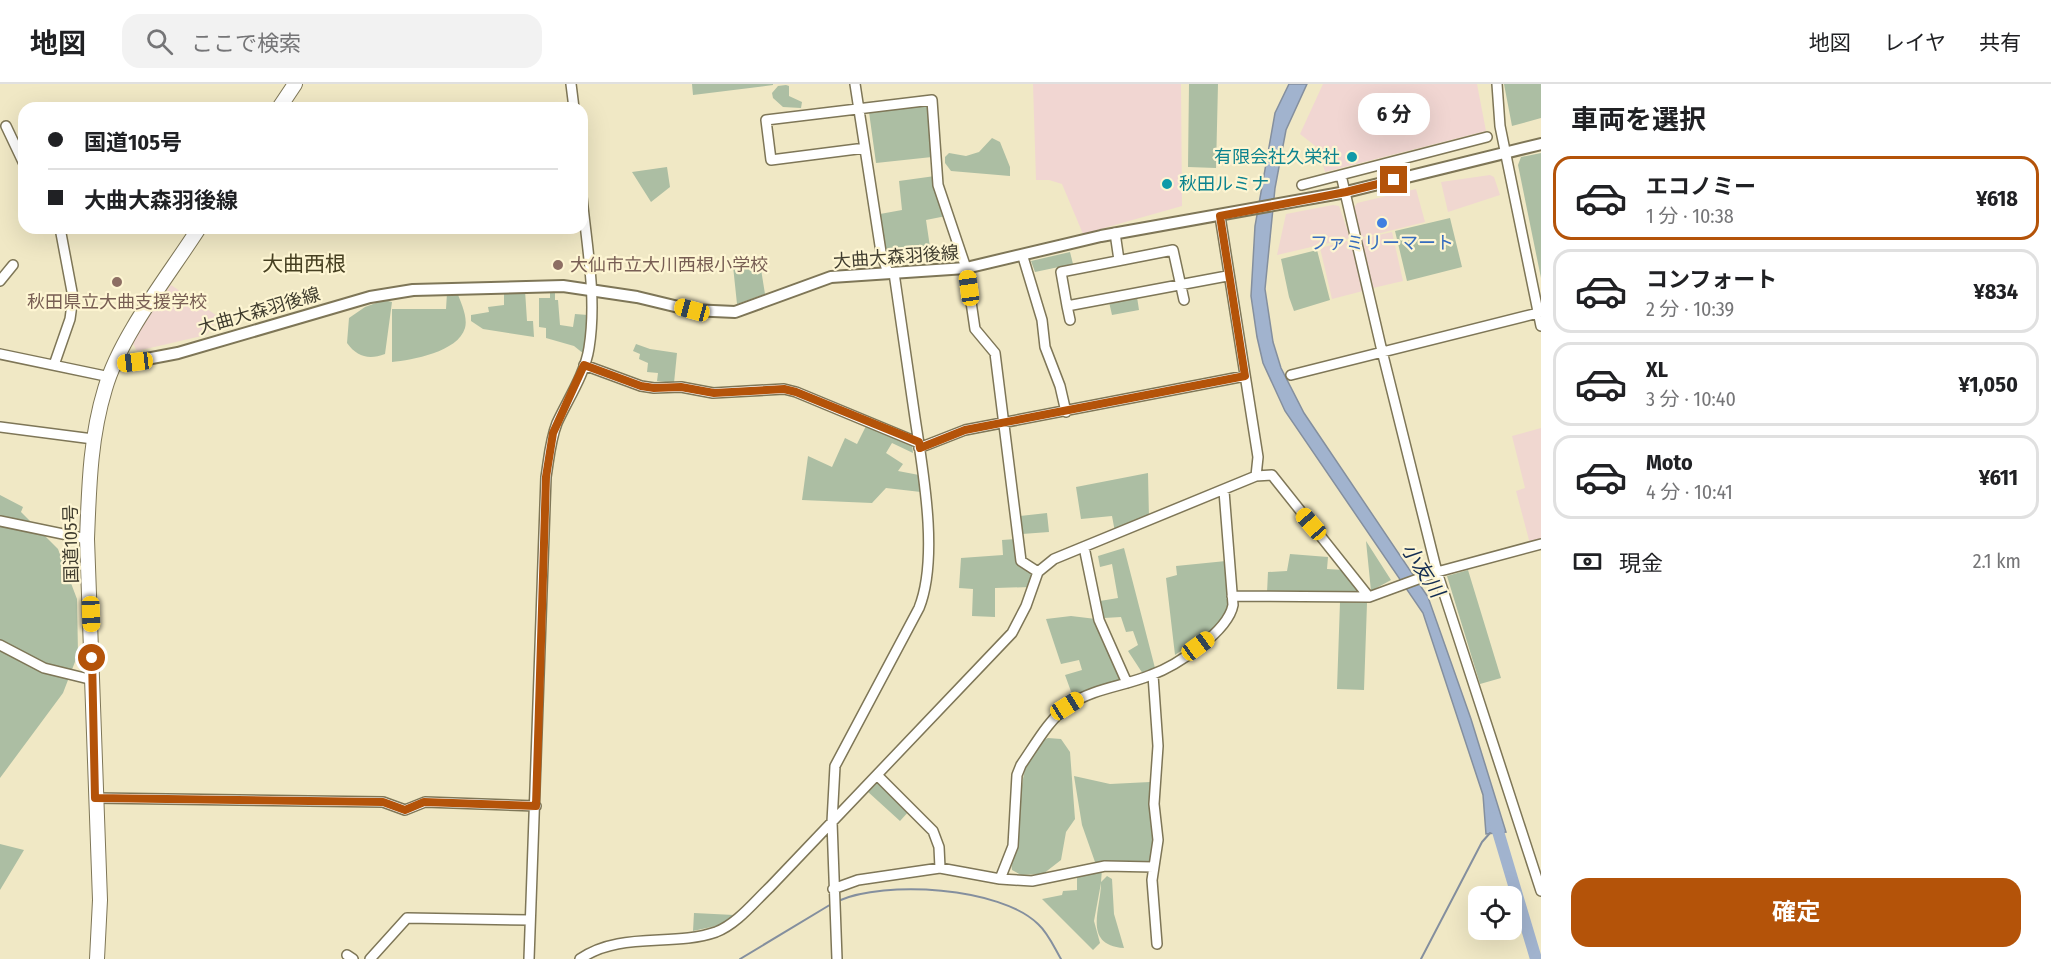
<!DOCTYPE html>
<html lang="ja">
<head>
<meta charset="utf-8">
<style>
	:root { --surface:#fff; --page:#f2f2f2; --text:#202124; --muted:#757577; --line:#e0e0e0; --accent:#b45309 }
	body { margin:0; font-family:"Fira Sans Condensed","Noto Sans JP",sans-serif; background:var(--page); color:var(--text); height:100vh; display:flex; flex-direction:column; font-size:22px; white-space:nowrap }
	* { box-sizing:border-box; margin:0 }
	p { font-size:20px; color:var(--muted) }
	.icon { flex:none; width:33px; height:33px; fill:none; stroke:currentColor; stroke-width:2; stroke-linecap:round; stroke-linejoin:round }
	.map { position:relative; flex:1; overflow:hidden }
	.sheet { display:flex; flex-direction:column; background:var(--surface); width:510px }
	.sheet>* { flex:none }
	.guide { position:absolute; left:18px; top:18px; width:570px; height:132px; border-radius:18px; box-shadow:0 6px 24px #0002; display:grid; align-content:center; height:132px; padding:0 30px; background:var(--surface) }
	.controls { position:absolute; left:1468px; top:802px; display:grid; gap:12px }
	.controls a { display:grid; place-items:center; width:54px; height:54px; border-radius:12px; background:var(--surface); box-shadow:0 6px 24px #0002; font-size:30px }
	.end { position:absolute; width:27px; height:27px; margin:-14px; border:8px solid #b45309; background:#fff; box-shadow:0 0 0 3px #fff }
	.from { border-radius:50% }
	.bubble { position:absolute; height:42px; border-radius:18px; background:var(--surface); box-shadow:0 6px 24px #0002; font-size:20px; font-weight:700; line-height:42px; text-align:center }
	.car { position:absolute; width:18px; height:36px; margin:-18px -9px; border-radius:8px; box-shadow:0 0 4px 2px #0007; background:linear-gradient(#f5c518 24%,#345 0 40%,#f5c518 0 76%,#345 0 86%,#f5c518 0) }
	.guide b { display:flex; align-items:center; gap:21px; height:57px; font-size:22px }
	.guide b+b { border-top:2px solid var(--line) }
	.guide i { width:15px; height:15px; background:var(--text) }
	ul { padding:0; list-style:none }
	li { display:flex; align-items:center; gap:18px; height:84px; margin:0 12px 9px; padding:0 18px; border:3px solid var(--line); border-radius:18px }
	li div { flex:1 }
	li b { display:block; font-size:22px }
	li em { font-style:normal; font-weight:700 }
	li.selected { border-color:var(--accent) }
	li>.icon { width:54px; height:54px; stroke-width:1.5 }
	h2 { padding:0 30px; font-size:27px; line-height:72px }
	.pay { display:flex; align-items:center; gap:15px; height:66px; padding:0 30px; font-size:22px }
	.pay p { margin-inline-start:auto }
	.button { display:flex; gap:12px; margin-top:auto; padding:12px 30px }
	.button a { flex:1; height:69px; border-radius:18px; background:var(--accent); color:#fff; font-size:24px; font-weight:700; line-height:69px; text-align:center }
	header { display:flex; align-items:center; gap:36px; box-sizing:border-box; height:84px; padding:0 30px; background:var(--surface); border-bottom:2px solid var(--line) }
	header strong { font-size:28px }
	nav { display:flex; gap:33px; margin-inline-start:auto; font-size:21px }
	.search { width:420px; height:54px; background:var(--page); display:flex; align-items:center; gap:15px; box-sizing:border-box; padding:0 21px; border-radius:18px; color:var(--muted); font-size:22px }
	main { display:flex; flex:1; min-height:0 }
	.map>svg:first-child { display:block }
	.commercial { fill:#f0d7d0 }
	.industrial { fill:#f1d6d2 }
	.green { fill:#acbea3 }
	.water { fill:#a1b3ce; stroke:#848f9e; stroke-width:1.5 }
	.lines { fill:none; stroke-linecap:round; stroke-linejoin:round }
	.stream { stroke:#848f9e; stroke-width:2 }
	.river { stroke:#a1b3ce; stroke-width:12 }
	.minor-casing { stroke:#7e7657; stroke-width:12 }
	.major-casing { stroke:#7e7657; stroke-width:14 }
	.highway-casing { stroke:#7e7657; stroke-width:16 }
	.minor { stroke:#fff; stroke-width:9 }
	.major { stroke:#fff; stroke-width:10 }
	.highway { stroke:#fff; stroke-width:14 }
	.route { stroke:#b45309; stroke-width:8 }
	.culture-dot { fill:#0f9aa8; stroke:#fdf5d2; stroke-width:2 }
	.shop-dot { fill:#3f7fe0; stroke:#fdf5d2; stroke-width:2 }
	.education-dot { fill:#8d6e63; stroke:#fdf5d2; stroke-width:2 }
	.labels { text-anchor:middle; stroke-width:4.5; stroke-linejoin:round; paint-order:stroke }
	.culture-label { font-size:18px; fill:#0d838f; stroke:#fdf5d2; text-anchor:end }
	.shop-label { font-size:18px; fill:#366cbe; stroke:#fdf5d2 }
	.street-label { font-size:18px; fill:#3f3c2e; stroke:#fdf5d2 }
	.education-label { font-size:18px; fill:#785e54; stroke:#fdf5d2; text-anchor:start }
	.water-label { font-size:20px; font-style:italic; fill:#132d52; stroke:#fdf5d2 }
	.quarter-label { font-size:21px; fill:#474022; stroke:#fdf5d2 }
</style>
</head>
<body>
<header>
<strong>地図</strong>
<div class="search"><svg class="icon" aria-label="search" viewBox="0 0 24 24"><circle cx="10" cy="10" r="6"/><path d="M15 15l6 6"/></svg>ここで検索</div>
<nav><a>地図</a><a>レイヤ</a><a>共有</a></nav>
</header>
<main>
<div class="map">
<svg width="1541" height="875" viewBox="0 0 1541 875">
	<rect width="100%" height="100%" fill="#f0e8c5"/>
	<path class="commercial" d="M1490 91 1494 93 1500 111 1448 128 1441 98Z
		M1416 105 1425 138 1361 154 1354 124 1357 119Z
		M1333 121 1339 122 1350 154 1277 171 1286 130Z
		M1392 148 1403 197 1373 204 1361 155Z
		M1351 156 1363 207 1332 215 1320 164Z
		M171 201 219 233 206 251 137 267 133 260 135 250Z
		M1541 344V457L1530 460 1516 407 1525 404 1512 352Z"/>
	<path class="industrial" d="M1033 0H1181L1182 122 1083 150 1062 100 1049 96H1036Z
		M1323 0H1477L1486 47 1325 88 1319 65 1300 50Z"/>
	<path class="green" d="M692 0H773V1L693 11Z
		M1189 0H1218L1216 84 1188 83Z
		M1504 0H1541V34L1512 42Z
		M786 1 789 2V12L802 18 801 24 783 23 773 14 772 9 778 2Z
		M929 20 932 73 876 79 869 28Z
		M992 54 1000 58 1010 83V92L951 87 945 79V73L949 69 966 72 979 68Z
		M1541 69V194L1518 81 1521 73Z
		M667 83 670 103 651 118 632 88Z
		M935 92 946 132 926 136 930 163 886 167 880 130 902 126 899 97Z
		M1450 134 1462 183 1407 197 1395 147Z
		M1317 166 1330 216 1294 227 1289 213 1281 175Z
		M1070 168 1073 180 1035 188 1031 177Z
		M760 179 765 210 737 220 733 182Z
		M504 206H525L527 237H533L534 253 483 245 471 237V231L489 228 488 223 504 221Z
		M457 208C461 219 468 233 465 244 458 268 412 276 392 278V225H446L447 209Z
		M550 208H555V216H558L560 241 573 243 575 230 588 231 584 270 574 262 546 254V244L539 243V214H550Z
		M1137 213 1139 226 1112 231 1109 218Z
		M384 216 392 218 385 270C369 276 357 273 347 259L349 234 365 223Z
		M636 260 650 265 677 269 674 299 657 297 658 289 647 288 648 279 639 275 640 270 633 267Z
		M867 340 912 361 913 369 892 359 886 369 903 380 898 387 919 391 921 408 886 404 872 419 802 416 808 372 832 383 845 354 857 360Z
		M1148 389 1149 434 1115 448 1112 432 1081 435 1076 403Z
		M0 411 23 423 21 428 58 465 77 515 78 570 63 609 0 694Z
		M1047 429 1049 448 1022 450 1020 432Z
		M1016 455 1020 481 1033 489 1030 503 995 504V533L972 532 973 505 959 504 961 474 1003 471 1002 456Z
		M1366 457 1391 496 1371 507Z
		M1124 464 1155 584 1143 590 1128 567 1138 561 1133 547 1126 548 1121 533 1104 534 1100 517 1118 514 1112 480 1100 483 1098 472Z
		M1290 470 1328 473 1327 485 1344 486 1364 511 1267 509 1268 488 1287 487Z
		M1226 477 1228 526 1221 539 1175 571 1166 494 1177 491 1176 482Z
		M1468 486 1501 594 1480 600 1447 492Z
		M1340 518 1367 519 1364 606 1337 605Z
		M1071 532 1096 535 1125 596 1073 613 1065 591 1082 586 1079 576 1061 580 1046 535Z
		M1048 654 1061 655 1070 668 1075 735 1066 748 1061 776 1043 790 1021 791 1012 786C1010 776 1017 769 1018 759 1022 732 1015 666 1048 654Z
		M1074 692 1110 700 1150 698 1154 754 1151 779 1095 778 1082 741Z
		M877 696 910 726 900 737 867 707Z
		M0 760 24 766 0 806Z
		M1102 785 1101 798 1107 792 1112 795 1114 830 1124 864C1082 861 1101 825 1101 799L1094 837 1100 859 1093 866 1042 815 1062 811 1063 807 1077 806V792Z
		M694 829 734 831 725 840 693 847Z"/>
	<path class="water" d="M1289 0H1307L1286 46 1275 104 1265 205 1273 258 1281 284 1304 329 1428 513 1471 635 1506 748 1486 750 1483 711 1423 529 1285 327 1263 279 1257 253 1251 212 1255 142 1275 29Z"/>
	<g class="lines">
		<path class="stream" d="M838 817C885 796 1000 803 1038 840 1048 849 1054 863 1061 875
			M740 875 833 819
			M1421 875 1482 758 1490 749"/>
		<path class="river" d="M1494 734 1536 875"/>
		<defs>
			<path id="minor" d="M571 0 574 24
				M855 0 881 168 888 189
				M1497 0 1500 42 1541 242
				M6 42 24 80
				M865 64 771 76 766 36 932 16 938 101 966 184 975 245 995 269 1021 477 1038 488
				M1388 79 1394 96
				M1341 91 1382 267 1437 488 1541 807
				M1302 101 1487 53
				M1220 132 1258 373 1256 392
				M1115 149 1119 176
				M1023 173 1042 236 1045 263 1060 302 1066 328
				M0 197 13 181
				M1184 216 1173 166 1061 188 1067 222 1227 192
				M1067 222 1070 236
				M0 270 110 293
				M54 281 70 235 73 213 60 144
				M584 281 641 302 654 304 681 303 713 309 784 305 796 308 919 359
				M1291 291 1538 229
				M0 343 93 355
				M919 364 965 346 1245 292
				M0 437 87 455
				M1084 463 1099 536 1127 599
				M1232 512 1369 513 1437 488 1541 460
				M0 561 44 584 93 596
				M1153 591 1158 662 1154 720 1158 756 1152 796 1157 860
				M877 691 933 747 939 763 940 784
				M95 714 383 718 405 726 425 718 536 722
				M1000 795 1013 762 1017 691 1021 681C1035 661 1049 635 1069 621 1094 604 1125 602 1151 591 1176 582 1228 548 1233 521L1224 407
				M833 805 858 796 940 784 1000 795 1032 797 1105 782 1154 783
				M347 871 353 875
				M370 875 407 834 530 836
				M529 875 546 393C549 375 550 357 557 339 568 315 585 290 589 264 597 214 587 164 582 113
				M580 875C620 847 673 863 716 848 737 840 754 818 770 803L1012 549 1026 522 1038 488 1054 475 1256 392 1272 391 1369 513
				M837 875 832 738 835 682 919 524C939 474 923 387 915 334 908 285 901 237 894 189"/>
			<path id="major" d="M115 281 178 269 370 213 413 206 563 202 637 213 691 226 735 228 831 193 966 184 1101 152 1346 108 1541 60"/>
			<path id="highway" d="M279 24 295 0
				M97 875 100 816 87 455C89 404 90 354 105 305 120 252 169 191 199 144"/>
		</defs>
		<use href="#minor" class="minor-casing"/>
		<use href="#major" class="major-casing"/>
		<use href="#highway" class="highway-casing"/>
		<use href="#minor" class="minor"/>
		<use href="#major" class="major"/>
		<use href="#highway" class="highway"/>
	</g>
	<g class="lines">
		<path class="route" d="M92 574 95 714 383 718 405 726 424 718 536 722 546 393 553 349 584 281 641 302 654 304 681 303 714 309 784 305 796 308 919 358 920 364 965 346 1245 292 1220 132 1346 108 1394 96"/>
	</g>
	<g class="culture-dot">
		<circle cx="1352" cy="73" r="6"/>
		<circle cx="1167" cy="100" r="6"/>
	</g>
	<circle class="shop-dot" cx="1382" cy="139" r="6"/>
	<g class="education-dot">
		<circle cx="558" cy="181" r="6"/>
		<circle cx="117" cy="198" r="6"/>
	</g>
	<g class="labels">
		<g class="culture-label">
			<text x="1340" y="79">有限会社久栄社</text>
			<text x="1179" y="106" text-anchor="start">秋田ルミナ</text>
		</g>
		<g class="shop-label">
			<text x="1382" y="165">ファミリーマート</text>
		</g>
		<g class="street-label">
			<text transform="translate(896 173) rotate(-4)" y="6">大曲大森羽後線</text>
			<text transform="translate(259 227) rotate(-16)" y="6">大曲大森羽後線</text>
			<text transform="translate(71 460) rotate(-91)" y="6">国道105号</text>
		</g>
		<g class="education-label">
			<text x="570" y="187">大仙市立大川西根小学校</text>
			<text x="117" y="224" text-anchor="middle">秋田県立大曲支援学校</text>
		</g>
		<g class="water-label">
			<text transform="translate(1423 486) rotate(57)" y="7">小友川</text>
		</g>
		<g class="quarter-label">
			<text x="304" y="187">大曲西根</text>
		</g>
	</g>
</svg>
<div class="controls">
<a><svg class="icon" aria-label="locate" viewBox="0 0 24 24"><circle cx="12" cy="12" r="6"/><path d="M12 2v4M12 18v4M2 12h4M18 12h4"/></svg></a>
</div>
<i class="end from" style="left:92px;top:574px"></i>
<i class="end" style="left:1394px;top:96px"></i>
<div class="bubble" style="left:1358px;top:9px;width:72px">6 分</div>
<i class="car" style="left:969px;top:204px;rotate:352deg"></i>
<i class="car" style="left:692px;top:226px;rotate:285deg"></i>
<i class="car" style="left:135px;top:278px;rotate:263deg"></i>
<i class="car" style="left:1311px;top:440px;rotate:319deg"></i>
<i class="car" style="left:91px;top:530px;rotate:178deg"></i>
<i class="car" style="left:1198px;top:562px;rotate:54deg"></i>
<i class="car" style="left:1067px;top:622px;rotate:58deg"></i>
<div class="guide">
<b><i class="from"></i>国道105号</b>
<b><i></i>大曲大森羽後線</b>
</div>
</div>
<section class="sheet">
<h2>車両を選択</h2>
<ul>
<li class="selected"><svg class="icon" aria-label="car" viewBox="0 0 24 24"><path d="M5 17H2v-5l4-1 3-4h7l3 4 3 1v5h-3M9 17h6M6 11h13"/><circle cx="7" cy="17" r="2"/><circle cx="17" cy="17" r="2"/></svg><div><b>エコノミー</b><p>1 分 · 10:38</p></div><em>¥618</em></li>
<li><svg class="icon" aria-label="car" viewBox="0 0 24 24"><path d="M5 17H2v-5l4-1 3-4h7l3 4 3 1v5h-3M9 17h6M6 11h13"/><circle cx="7" cy="17" r="2"/><circle cx="17" cy="17" r="2"/></svg><div><b>コンフォート</b><p>2 分 · 10:39</p></div><em>¥834</em></li>
<li><svg class="icon" aria-label="car" viewBox="0 0 24 24"><path d="M5 17H2v-5l4-1 3-4h7l3 4 3 1v5h-3M9 17h6M6 11h13"/><circle cx="7" cy="17" r="2"/><circle cx="17" cy="17" r="2"/></svg><div><b>XL</b><p>3 分 · 10:40</p></div><em>¥1,050</em></li>
<li><svg class="icon" aria-label="car" viewBox="0 0 24 24"><path d="M5 17H2v-5l4-1 3-4h7l3 4 3 1v5h-3M9 17h6M6 11h13"/><circle cx="7" cy="17" r="2"/><circle cx="17" cy="17" r="2"/></svg><div><b>Moto</b><p>4 分 · 10:41</p></div><em>¥611</em></li>
</ul>
<div class="pay"><svg class="icon" aria-label="cash" viewBox="0 0 24 24"><path d="M3 7h18v10H3z"/><circle cx="12" cy="12" r="2"/></svg>現金<p>2.1 km</p></div>
<div class="button"><a>確定</a></div>
</section>
</main>
</body>
</html>
